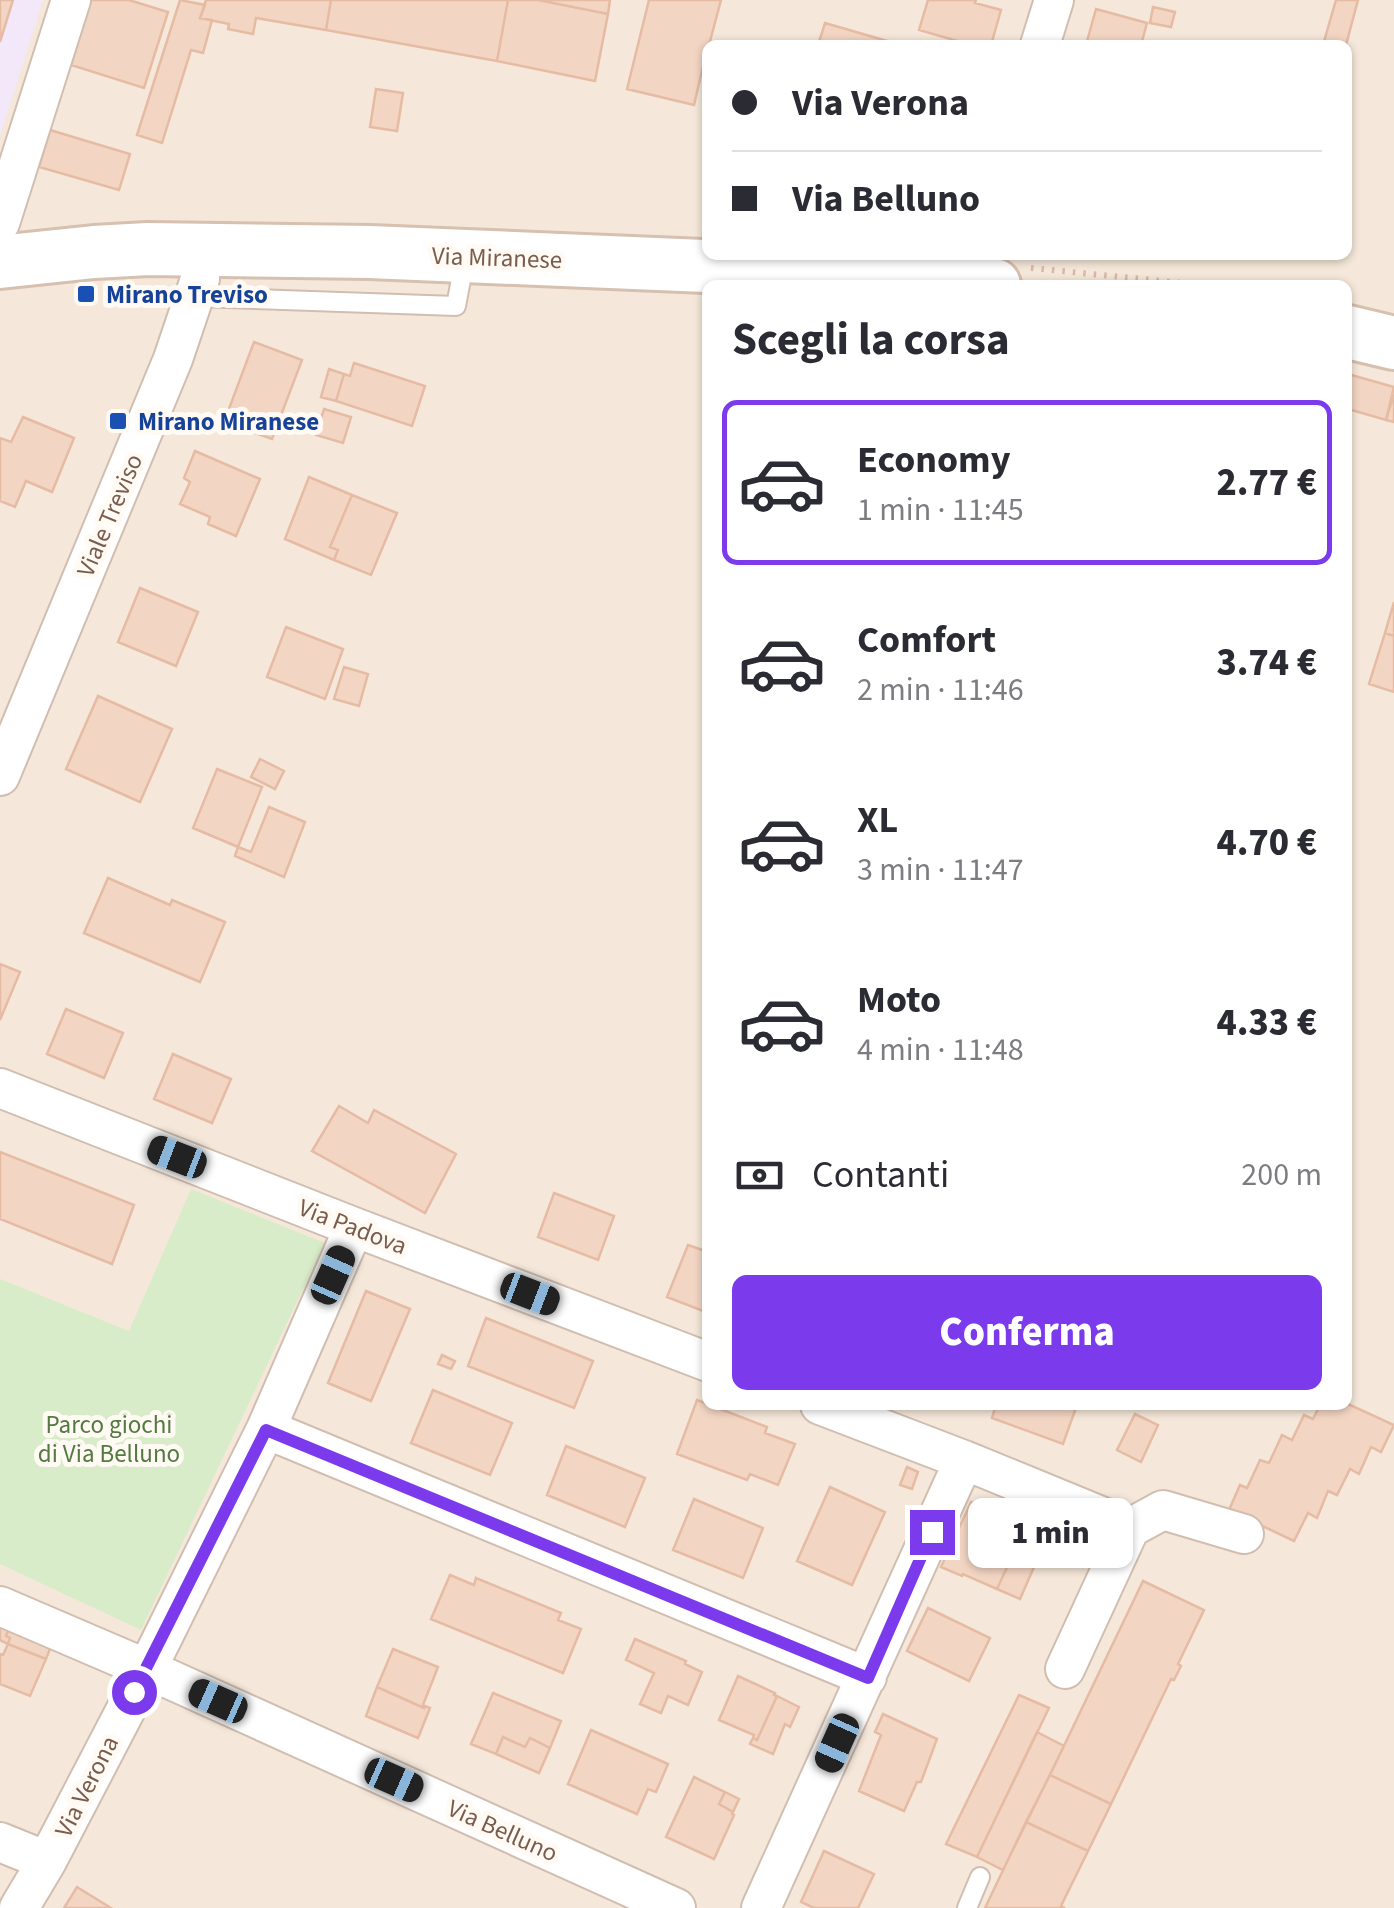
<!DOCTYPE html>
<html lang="it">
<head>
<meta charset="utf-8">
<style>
	:root { --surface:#fff; --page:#f7f7f7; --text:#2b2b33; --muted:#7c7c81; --line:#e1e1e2; --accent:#7c3aed }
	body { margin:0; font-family:"Source Sans 3",sans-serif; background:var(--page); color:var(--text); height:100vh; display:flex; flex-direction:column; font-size:38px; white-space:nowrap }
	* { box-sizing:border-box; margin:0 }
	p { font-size:32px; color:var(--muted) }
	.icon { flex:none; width:55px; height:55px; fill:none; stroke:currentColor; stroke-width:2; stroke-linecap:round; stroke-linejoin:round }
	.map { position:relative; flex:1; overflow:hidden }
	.sheet { position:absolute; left:702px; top:280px; width:650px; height:1130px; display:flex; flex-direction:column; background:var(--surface); border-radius:15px; box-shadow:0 2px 8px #0004 }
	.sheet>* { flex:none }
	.guide { position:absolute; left:702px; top:40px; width:650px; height:220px; border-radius:15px; box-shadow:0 2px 8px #0004; display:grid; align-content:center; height:220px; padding:0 30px; background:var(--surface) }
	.end { position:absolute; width:45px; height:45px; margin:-22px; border:12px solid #7c3aed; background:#fff; box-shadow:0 0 0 5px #fff }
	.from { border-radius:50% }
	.bubble { position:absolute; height:70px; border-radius:15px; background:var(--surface); box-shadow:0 2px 8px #0004; font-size:32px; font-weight:800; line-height:70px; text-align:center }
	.car { position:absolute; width:30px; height:60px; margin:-30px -15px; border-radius:12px; box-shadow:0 0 8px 2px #0007; background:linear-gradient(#222 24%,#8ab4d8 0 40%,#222 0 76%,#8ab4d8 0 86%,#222 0) }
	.guide b { display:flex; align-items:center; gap:35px; height:95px; font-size:38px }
	.guide b+b { border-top:2px solid var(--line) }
	.guide i { width:25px; height:25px; background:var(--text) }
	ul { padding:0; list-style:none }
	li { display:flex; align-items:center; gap:30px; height:165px; margin:0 20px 15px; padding:0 10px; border:5px solid transparent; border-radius:15px }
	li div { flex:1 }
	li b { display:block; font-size:38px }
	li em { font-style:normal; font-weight:800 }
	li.on { border-color:var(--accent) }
	li>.icon { width:90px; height:90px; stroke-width:1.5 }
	h2 { padding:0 30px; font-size:45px; line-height:120px }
	.pay { display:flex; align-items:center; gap:25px; height:110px; padding:0 30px; font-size:38px }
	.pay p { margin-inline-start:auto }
	.primary-button { display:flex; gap:20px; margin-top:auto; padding:20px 30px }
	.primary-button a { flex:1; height:115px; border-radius:15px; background:var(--accent); color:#fff; font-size:40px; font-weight:800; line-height:115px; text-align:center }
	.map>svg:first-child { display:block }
	.residential { fill:#f5e8da; fill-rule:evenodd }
	.education { fill:#f3e8fa }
	.green { fill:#d8ecc9 }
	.building { fill:#f3d5c3; stroke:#e6bba3; stroke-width:2.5 }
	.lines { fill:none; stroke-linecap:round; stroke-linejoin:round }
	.lane-casing { stroke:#d1beb0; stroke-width:22 }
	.street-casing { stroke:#d1beb0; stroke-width:42 }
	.secondary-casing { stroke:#d6c0b0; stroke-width:58 }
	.path { stroke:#d9b8a5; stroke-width:6; stroke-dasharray:2.5 8; stroke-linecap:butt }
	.lane { stroke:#fff; stroke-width:18 }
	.street { stroke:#fff; stroke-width:38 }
	.secondary { stroke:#fff; stroke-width:52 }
	.route { stroke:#7c3aed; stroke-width:12 }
	.transit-dot { fill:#1a4fb4; stroke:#fffaf3; stroke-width:4 }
	.labels { text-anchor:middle; stroke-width:10; stroke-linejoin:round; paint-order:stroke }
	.street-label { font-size:25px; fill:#7a5c4d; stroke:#fffaf3 }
	.transit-label { font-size:25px; font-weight:bold; fill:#164399; stroke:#fffaf3; text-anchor:start }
	.park-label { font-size:25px; fill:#537a41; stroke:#fffaf3 }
</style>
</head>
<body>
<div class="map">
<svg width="1394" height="1908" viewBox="0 0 1394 1908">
	<rect width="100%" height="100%" fill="#fdf6ec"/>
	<path class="residential" d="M0 0H1394V1908H0ZM708 45H1348V255H708ZM708 285H1348V1405H708Z"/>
	<path class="education" d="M0 0H43L0 135Z"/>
	<path class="green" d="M191 1189 325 1243 141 1630 0 1564V1279L129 1331Z"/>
	<path class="building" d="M0 0H13L0 42Z
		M91 0H129L168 12 144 88 71 65Z
		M180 0 205 5 200 18 212 20 203 53 191 50 162 143 137 135Z
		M206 0H331L326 30 256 18 253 34 228 29 229 24 200 18Z
		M331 0H508L497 61 326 30Z
		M508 0H538L608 14 595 81 497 61Z
		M538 0H610L608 14Z
		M649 0H721L709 45H708L694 105 627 89Z
		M928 0H976L975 3 1001 10 991 45H971L919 30Z
		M1336 0H1358L1346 45H1323Z
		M1153 7 1175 12 1171 27 1150 23Z
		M1096 9 1147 23 1141 45H1086Z
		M825 23 894 43V45H818Z
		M376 89 403 93 397 131 370 127Z
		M50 130 130 154 119 190 39 167Z
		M254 342 302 360 272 439 224 422Z
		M354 363 425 386 412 426 336 401 344 374 350 376Z
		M329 369 344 374 336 401 321 397Z
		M1348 374 1394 387 1386 420 1348 409Z
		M1394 394V422L1386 420Z
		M324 409 351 417 343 443 316 435Z
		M23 417 74 438 52 492 26 481 15 507 0 501V438L11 442Z
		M195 451 260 479 236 536 208 524 210 517 180 504 190 482 184 478Z
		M309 477 352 495 330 547 338 550 334 560 285 539Z
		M352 495 397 513 371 575 334 560 338 550 330 547Z
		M140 588 198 612 176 666 118 642Z
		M1394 602V636L1385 633Z
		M286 627 343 649 325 699 267 677Z
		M1385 633 1394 636V692L1369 684Z
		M344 667 368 674 359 706 334 699Z
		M98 696 172 729 140 802 66 769Z
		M260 759 284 771 275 789 251 777Z
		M217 769 262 787 238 847 193 828Z
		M269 807 305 822 284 877 235 856 238 847 251 852Z
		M108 878 170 905 172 900 225 922 200 982 84 933Z
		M0 964 20 972 0 1020Z
		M66 1009 123 1033 104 1078 47 1054Z
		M173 1054 231 1079 212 1123 154 1099Z
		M339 1106 368 1123 374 1110 456 1154 425 1213 312 1151Z
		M0 1152 134 1205 112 1264 0 1219Z
		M554 1193 614 1216 598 1260 538 1237Z
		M688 1245 708 1252V1313L667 1297Z
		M366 1291 410 1309 371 1401 328 1383Z
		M486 1318 593 1361 574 1408 468 1366Z
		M442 1355 455 1361 451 1369 438 1364Z
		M433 1390 512 1423 490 1475 411 1443Z
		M697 1400 767 1427 765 1433 795 1444 778 1485 750 1474 747 1480 677 1454Z
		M1348 1404 1394 1425 1381 1452 1371 1447 1359 1474 1350 1469 1337 1495 1328 1491 1317 1518 1308 1513 1294 1541 1229 1510 1240 1485 1247 1488 1260 1460 1269 1463 1282 1435 1292 1440 1304 1415 1313 1419 1320 1405Z
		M996 1405H1077L1063 1444 992 1418Z
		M1135 1414 1158 1425 1141 1462 1117 1450Z
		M566 1446 645 1478 625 1527 547 1495Z
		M907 1467 918 1472 912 1489 900 1485Z
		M830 1487 885 1512 852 1585 797 1561Z
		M694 1499 763 1528 743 1578 673 1550Z
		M971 1502 1026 1526 997 1589 963 1574 962 1576 941 1567Z
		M1026 1526 1048 1535 1020 1599 997 1589Z
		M450 1575 474 1585 476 1578 561 1613 558 1620 581 1629 563 1673 431 1619Z
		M1143 1581 1204 1610 1178 1664 1181 1666 1174 1680 1171 1679 1111 1804 1050 1775Z
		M928 1608 990 1638 969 1681 907 1651Z
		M0 1622 10 1626 6 1636 10 1638 8 1644 0 1640Z
		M10 1626 52 1644 46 1659 8 1644 10 1638 6 1636Z
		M635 1639 686 1661 685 1664 702 1672 688 1705 668 1696 661 1713 640 1704 654 1673 626 1660Z
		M8 1644 46 1659 30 1696 0 1684V1654L3 1655Z
		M393 1649 438 1667 423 1705 425 1706 424 1708 377 1687Z
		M738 1676 775 1693 774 1695 777 1696 757 1740 753 1738 754 1735 719 1720Z
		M377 1687 424 1708 425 1706 430 1708 418 1738 366 1716Z
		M493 1693 561 1721 550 1748 530 1738 525 1747 503 1737 496 1754 471 1744Z
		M1019 1695 1049 1708 977 1857 946 1844Z
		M777 1696 799 1707 790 1727 785 1724 773 1754 750 1744 753 1738 757 1740Z
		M883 1714 937 1739 921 1782H917L904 1811 859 1791 881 1735 875 1732Z
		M591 1730 668 1764 656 1792 648 1789 637 1814 568 1784Z
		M1037 1732 1064 1746 1003 1870 977 1857Z
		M503 1737 525 1747 530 1738 550 1748 539 1773 496 1754Z
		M1050 1775 1111 1804 1088 1851 1026 1822Z
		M694 1777 725 1792 719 1804 733 1812 732 1814 734 1815 714 1859 666 1837Z
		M725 1792 739 1799 733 1812 719 1804Z
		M1026 1822 1088 1851 1061 1906 1065 1908H985Z
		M824 1851 874 1874 858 1908H814L801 1902Z
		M77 1887 111 1908H64Z"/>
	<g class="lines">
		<defs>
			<path id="lane" d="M196 297 456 306 465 258
				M967 1908 980 1877"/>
			<path id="street" d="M1040 45 1054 0
				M0 223 71 0
				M0 776 173 359 200 279 199 249
				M0 1088 354 1227 708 1362
				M820 1405 964 1460 1130 1528 1065 1669
				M266 1429 867 1677
				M1130 1528 1163 1510 1244 1534
				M0 1606 147 1669 676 1908
				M0 1842 47 1861
				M19 1908 47 1861 147 1669 266 1429 354 1227
				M761 1908 964 1460"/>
			<path id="secondary" d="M0 262 94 252 148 249 370 252 822 271 994 285
				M1348 332 1394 343"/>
		</defs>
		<use href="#lane" class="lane-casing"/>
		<use href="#street" class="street-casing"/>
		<use href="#secondary" class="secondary-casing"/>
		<path class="path" d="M1031 268 1203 285"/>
		<use href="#lane" class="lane"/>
		<use href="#street" class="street"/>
		<use href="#secondary" class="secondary"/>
	</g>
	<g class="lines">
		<path class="route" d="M134 1692 266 1430 868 1678 932 1532"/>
	</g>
	<g class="transit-dot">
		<rect x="76" y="284" width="20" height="20" rx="5"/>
		<rect x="108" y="411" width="20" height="20" rx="5"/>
	</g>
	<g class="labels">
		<g class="street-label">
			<text transform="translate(497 257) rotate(2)" y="9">Via Miranese</text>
			<text transform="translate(109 515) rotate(-67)" y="9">Viale Treviso</text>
			<text transform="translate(353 1226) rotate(21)" y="9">Via Padova</text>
			<text transform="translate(86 1786) rotate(-63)" y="9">Via Verona</text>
			<text transform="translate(503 1830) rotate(24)" y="9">Via Belluno</text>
		</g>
		<g class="transit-label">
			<text x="106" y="303">Mirano Treviso</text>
			<text x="138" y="430">Mirano Miranese</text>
		</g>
		<g class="park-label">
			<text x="109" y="1433">Parco giochi<tspan x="109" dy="29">di Via Belluno</tspan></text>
		</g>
	</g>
</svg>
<i class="end from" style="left:134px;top:1692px"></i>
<i class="end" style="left:932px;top:1532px"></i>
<div class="bubble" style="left:968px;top:1498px;width:165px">1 min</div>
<i class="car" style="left:177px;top:1157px;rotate:291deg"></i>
<i class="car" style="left:333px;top:1275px;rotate:24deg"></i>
<i class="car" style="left:530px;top:1294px;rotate:111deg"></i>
<i class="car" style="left:218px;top:1701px;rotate:294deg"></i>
<i class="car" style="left:837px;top:1743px;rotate:204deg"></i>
<i class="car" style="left:394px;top:1780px;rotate:114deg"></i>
<div class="guide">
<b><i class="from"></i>Via Verona</b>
<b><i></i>Via Belluno</b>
</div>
<section class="sheet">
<h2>Scegli la corsa</h2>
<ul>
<li class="on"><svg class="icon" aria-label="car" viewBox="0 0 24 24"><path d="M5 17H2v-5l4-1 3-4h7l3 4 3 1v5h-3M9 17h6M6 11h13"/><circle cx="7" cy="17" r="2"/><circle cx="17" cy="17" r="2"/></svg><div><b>Economy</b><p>1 min · 11:45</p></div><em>2.77 €</em></li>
<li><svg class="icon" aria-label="car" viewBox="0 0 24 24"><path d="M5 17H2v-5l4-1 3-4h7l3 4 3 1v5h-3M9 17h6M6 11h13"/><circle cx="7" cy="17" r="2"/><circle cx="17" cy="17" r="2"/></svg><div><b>Comfort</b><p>2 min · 11:46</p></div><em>3.74 €</em></li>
<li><svg class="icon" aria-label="car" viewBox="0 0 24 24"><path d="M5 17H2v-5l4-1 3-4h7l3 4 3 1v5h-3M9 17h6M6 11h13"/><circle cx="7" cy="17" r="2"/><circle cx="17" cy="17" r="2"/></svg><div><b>XL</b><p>3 min · 11:47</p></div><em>4.70 €</em></li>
<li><svg class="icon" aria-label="car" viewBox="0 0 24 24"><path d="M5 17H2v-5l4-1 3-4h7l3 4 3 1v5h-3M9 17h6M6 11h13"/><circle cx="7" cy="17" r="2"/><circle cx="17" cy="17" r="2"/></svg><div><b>Moto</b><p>4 min · 11:48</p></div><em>4.33 €</em></li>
</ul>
<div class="pay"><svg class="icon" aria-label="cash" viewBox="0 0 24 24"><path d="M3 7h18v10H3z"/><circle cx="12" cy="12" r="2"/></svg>Contanti<p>200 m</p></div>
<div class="primary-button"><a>Conferma</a></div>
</section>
</div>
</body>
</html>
